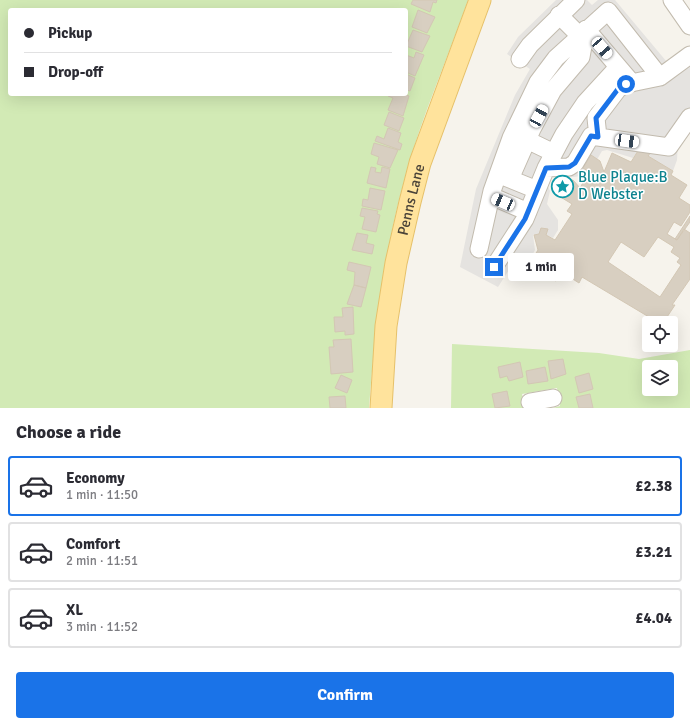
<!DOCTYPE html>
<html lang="en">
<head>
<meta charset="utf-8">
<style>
	:root { --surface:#fff; --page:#f2f2f3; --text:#2b2b33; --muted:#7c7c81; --line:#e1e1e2; --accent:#1a73e8 }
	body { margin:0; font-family:Signika,sans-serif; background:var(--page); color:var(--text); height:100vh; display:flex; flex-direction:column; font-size:15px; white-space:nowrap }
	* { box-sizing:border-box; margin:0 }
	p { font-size:13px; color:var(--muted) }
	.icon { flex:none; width:22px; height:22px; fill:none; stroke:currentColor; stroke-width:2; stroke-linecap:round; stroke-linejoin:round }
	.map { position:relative; height:408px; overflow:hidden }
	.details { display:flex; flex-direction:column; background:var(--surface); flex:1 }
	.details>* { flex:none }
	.guide { position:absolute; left:8px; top:8px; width:400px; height:88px; border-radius:4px; box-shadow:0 4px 16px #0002; display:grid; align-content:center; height:88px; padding:0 16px; background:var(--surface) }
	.buttons { position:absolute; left:642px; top:316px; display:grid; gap:8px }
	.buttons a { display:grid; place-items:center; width:36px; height:36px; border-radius:4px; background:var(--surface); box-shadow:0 4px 16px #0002; font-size:20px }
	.end { position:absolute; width:18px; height:18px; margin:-9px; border:5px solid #1a73e8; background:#fff; box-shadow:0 0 0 2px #fff }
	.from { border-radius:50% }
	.bubble { position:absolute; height:28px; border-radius:4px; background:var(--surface); box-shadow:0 4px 16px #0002; font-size:13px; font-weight:700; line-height:28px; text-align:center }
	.car { position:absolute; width:12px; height:24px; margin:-12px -6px; border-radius:5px; box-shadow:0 0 3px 1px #0007; background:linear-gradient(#fff 24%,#345 0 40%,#fff 0 76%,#345 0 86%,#fff 0) }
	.guide b { display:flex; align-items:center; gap:14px; height:38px; font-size:15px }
	.guide b+b { border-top:1px solid var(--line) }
	.guide i { width:10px; height:10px; background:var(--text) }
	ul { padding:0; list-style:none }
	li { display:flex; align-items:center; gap:12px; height:60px; margin:0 8px 6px; padding:0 8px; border:2px solid var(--line); border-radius:4px }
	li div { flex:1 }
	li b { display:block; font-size:15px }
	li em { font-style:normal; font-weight:700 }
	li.selected { border-color:var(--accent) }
	li>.icon { width:36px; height:36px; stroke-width:1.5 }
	h2 { padding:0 16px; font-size:18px; line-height:48px }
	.cta { display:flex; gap:8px; margin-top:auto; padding:8px 16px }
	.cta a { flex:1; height:46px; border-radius:4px; background:var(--accent); color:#fff; font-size:16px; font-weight:700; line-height:46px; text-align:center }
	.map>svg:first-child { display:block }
	.green { fill:#d2eab5; fill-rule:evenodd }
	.parking { fill:#e5e3e0 }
	.building { fill:#d8cfc1; stroke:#d3c7b4; fill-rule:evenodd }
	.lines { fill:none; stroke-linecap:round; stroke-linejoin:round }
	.minor-casing { stroke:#c2bbae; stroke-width:19 }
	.major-casing { stroke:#e6c16a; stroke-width:23 }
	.minor { stroke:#fff; stroke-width:17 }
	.major { stroke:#ffe39c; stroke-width:21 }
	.route { stroke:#1a73e8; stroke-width:5 }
	.labels { text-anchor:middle; stroke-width:3; stroke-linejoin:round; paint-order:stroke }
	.culture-label { font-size:15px; fill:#0d838f; stroke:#fff; text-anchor:start }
	.street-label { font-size:15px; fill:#4b4439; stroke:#fff }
</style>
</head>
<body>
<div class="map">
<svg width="690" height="408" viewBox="0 0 690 408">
	<rect width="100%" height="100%" fill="#f6f3ec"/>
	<path class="green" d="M0 0H468C448 58 422 115 406 174 384 250 375 330 369 408H0ZM10 10H406V94H10Z
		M452 344 599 353 639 359 690 350V408H553L560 406 557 388 522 394 525 408H451ZM649 367H671V389H649Z"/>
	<path class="parking" d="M556 0H587L592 5 598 0H615L677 74 690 66V127L678 142 677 160 673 171 648 156 651 152 641 146 633 158 607 150 602 151 588 175 573 177 552 174 546 182 550 191 547 204 558 220V230L553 238 546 235 548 229 539 234 533 235 535 250 529 261 514 262 498 287 460 267 476 189 515 95 530 69 507 54 518 37Z"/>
	<path class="building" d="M413 0H437L436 3 433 2 430 12 411 4Z
		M418 10 435 17 427 33 412 27Z
		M413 30 430 36 422 52 406 46Z
		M416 52 424 55 415 76 406 72V55L414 58Z
		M406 74 415 78 410 91 407 90 406 94Z
		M389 94H404L409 96 403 116 388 110 393 98 388 96Z
		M389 112 404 118 399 131 384 125Z
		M388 128 401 133 398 142 402 144 400 150 375 141 377 136 384 139Z
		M374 143 398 150 390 168 377 164 379 157 371 154Z
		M641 146 651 152 648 156 673 171 671 175 687 185 679 198 690 205V212L681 226 674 222 667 234 677 240 684 229 690 233V279L672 305H675L663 323H659L582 277 579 283 562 272 556 281 529 264 538 250 534 235 539 234 541 228 548 229 546 235 555 240 572 214 567 211 572 204 554 193 559 181 564 178 569 181 573 180 580 188 589 172 583 168 591 155 600 161 604 172 612 153 631 162ZM658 237 674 247 671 252 680 258 677 262 681 265 660 297 608 262 621 242 644 257Z
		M371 167 376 168 375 172 381 173 382 167 390 169 386 188 367 183Z
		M370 188 385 191 381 210 362 206 363 199 368 200Z
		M362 208 378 211 377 214 380 215 376 232 362 229 365 217 360 216Z
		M690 216V222L677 240 675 239Z
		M357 233 368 235 366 243 374 245 372 254 352 250Z
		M349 262 371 267 366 288 354 285 355 272 347 270Z
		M354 285 366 288 361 307 347 304Z
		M353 307 354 334 345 335V331L335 332 334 317H343L342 308Z
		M351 339 353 372 331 374 329 347H334L333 340Z
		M563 359 566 374 551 379 548 361Z
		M520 362 523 377 509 381 507 376 500 378 498 367Z
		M545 367 548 381 528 384 526 371Z
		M589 373 593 389 579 393 575 377Z
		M341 375 352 380 347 393 335 388Z
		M507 391 510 406 495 408 492 394Z
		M590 394 593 408H579L576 397Z
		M345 396 346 408H330L329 397Z"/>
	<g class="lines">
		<defs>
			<path id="minor" d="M672 0 690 26
				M559 15 579 35
				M520 59 530 45 576 0
				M598 137 596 118 618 89 626 84 660 77
				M517 139 527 140 554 153
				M546 168 569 167 575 163 591 136 669 147 690 117
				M500 175 537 190
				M510 179 532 129 553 90 581 57 586 29 632 83
				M491 196 528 212
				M479 249 492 191 511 138 538 82 556 58 608 11 660 77 690 55
				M494 267 525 219 546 168 564 134 585 103 618 67
				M530 402 553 398"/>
			<g id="major">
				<path id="s1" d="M381 408 386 326 396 263 410 202 420 163 480 0"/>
			</g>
		</defs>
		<use href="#minor" class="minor-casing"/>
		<use href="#major" class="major-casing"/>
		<use href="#minor" class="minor"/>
		<use href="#major" class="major"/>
	</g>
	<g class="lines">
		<path class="route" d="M494 267 525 219 546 168 569 167 575 163 591 136 598 137 596 118 618 89 626 84"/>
	</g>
	<defs>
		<symbol id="sight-ring" viewBox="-11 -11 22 22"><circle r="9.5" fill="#fff" stroke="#0f9aa8" stroke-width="1.5"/><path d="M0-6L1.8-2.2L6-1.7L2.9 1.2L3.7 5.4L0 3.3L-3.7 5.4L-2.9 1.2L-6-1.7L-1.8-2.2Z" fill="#0f9aa8"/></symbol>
	</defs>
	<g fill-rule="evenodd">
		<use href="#sight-ring" x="550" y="174" width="25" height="25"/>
	</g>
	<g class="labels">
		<g class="culture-label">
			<text x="578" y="182">Blue Plaque:B<tspan x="578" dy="17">D Webster</tspan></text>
		</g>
		<g class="street-label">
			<text dy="5" stroke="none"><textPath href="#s1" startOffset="211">Penns Lane</textPath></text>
		</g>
	</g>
</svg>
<div class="buttons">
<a><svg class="icon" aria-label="locate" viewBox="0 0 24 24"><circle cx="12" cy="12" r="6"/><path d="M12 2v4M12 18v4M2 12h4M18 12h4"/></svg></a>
<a><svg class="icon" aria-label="layers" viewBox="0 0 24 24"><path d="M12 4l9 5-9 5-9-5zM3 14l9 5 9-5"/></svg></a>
</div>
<i class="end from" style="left:626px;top:84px"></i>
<i class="end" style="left:494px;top:267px"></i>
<div class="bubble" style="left:508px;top:253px;width:66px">1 min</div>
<i class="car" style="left:602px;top:48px;rotate:139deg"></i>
<i class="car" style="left:539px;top:116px;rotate:29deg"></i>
<i class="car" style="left:627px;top:141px;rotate:98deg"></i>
<i class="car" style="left:503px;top:202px;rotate:293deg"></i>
<div class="guide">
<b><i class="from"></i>Pickup</b>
<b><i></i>Drop-off</b>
</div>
</div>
<section class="details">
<h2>Choose a ride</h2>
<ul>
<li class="selected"><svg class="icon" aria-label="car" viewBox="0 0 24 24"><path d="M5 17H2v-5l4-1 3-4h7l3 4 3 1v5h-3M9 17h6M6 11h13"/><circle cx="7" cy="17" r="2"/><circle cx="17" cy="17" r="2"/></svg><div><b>Economy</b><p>1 min · 11:50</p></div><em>£2.38</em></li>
<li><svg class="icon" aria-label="car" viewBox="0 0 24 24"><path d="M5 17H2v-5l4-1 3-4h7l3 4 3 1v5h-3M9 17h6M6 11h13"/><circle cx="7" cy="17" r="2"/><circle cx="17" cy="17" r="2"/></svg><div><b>Comfort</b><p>2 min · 11:51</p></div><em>£3.21</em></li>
<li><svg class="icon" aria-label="car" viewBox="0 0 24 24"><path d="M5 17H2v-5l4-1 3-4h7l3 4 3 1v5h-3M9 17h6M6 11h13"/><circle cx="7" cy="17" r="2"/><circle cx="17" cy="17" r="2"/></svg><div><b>XL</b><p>3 min · 11:52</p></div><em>£4.04</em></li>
</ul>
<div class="cta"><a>Confirm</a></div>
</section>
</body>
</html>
